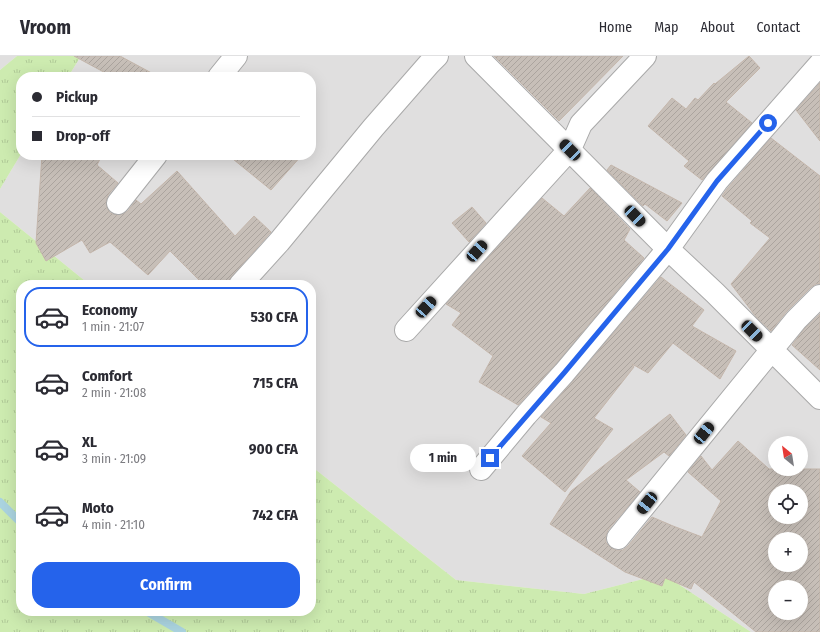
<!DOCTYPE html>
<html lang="en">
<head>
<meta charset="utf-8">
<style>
	:root { --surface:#fff; --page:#f2f2f3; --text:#2b2b33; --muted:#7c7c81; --line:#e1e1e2; --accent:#2563eb }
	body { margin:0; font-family:"Fira Sans Condensed",sans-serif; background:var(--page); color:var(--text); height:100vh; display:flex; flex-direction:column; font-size:15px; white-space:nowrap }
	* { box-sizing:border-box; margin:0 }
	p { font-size:13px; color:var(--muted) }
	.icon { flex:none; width:22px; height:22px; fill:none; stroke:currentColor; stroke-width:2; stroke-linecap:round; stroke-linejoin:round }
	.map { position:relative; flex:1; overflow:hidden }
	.side { position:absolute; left:16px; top:224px; width:300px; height:336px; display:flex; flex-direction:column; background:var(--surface); border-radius:16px; box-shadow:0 4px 16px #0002 }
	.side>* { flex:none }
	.banner { position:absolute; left:16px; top:16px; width:300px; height:88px; border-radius:16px; box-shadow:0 4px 16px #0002; display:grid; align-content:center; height:88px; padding:0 16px; background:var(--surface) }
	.needle { width:26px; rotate:330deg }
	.tools { position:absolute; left:768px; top:380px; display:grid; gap:8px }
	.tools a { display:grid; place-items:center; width:40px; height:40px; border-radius:50%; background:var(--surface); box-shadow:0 4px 16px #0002; font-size:20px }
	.end { position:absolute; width:18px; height:18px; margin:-9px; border:5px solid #2563eb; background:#fff; box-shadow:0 0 0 2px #fff }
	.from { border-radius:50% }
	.bubble { position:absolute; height:28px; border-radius:14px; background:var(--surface); box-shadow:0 4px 16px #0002; font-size:13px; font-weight:700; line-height:28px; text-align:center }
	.car { position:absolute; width:12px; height:24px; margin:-12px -6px; border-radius:5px; box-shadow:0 0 3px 1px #0007; background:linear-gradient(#222 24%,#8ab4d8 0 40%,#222 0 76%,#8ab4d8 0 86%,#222 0) }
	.banner b { display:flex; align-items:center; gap:14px; height:38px; font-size:15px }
	.banner b+b { border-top:1px solid var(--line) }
	.banner i { width:10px; height:10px; background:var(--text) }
	ul { padding:7px 0 0; list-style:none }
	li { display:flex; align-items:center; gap:12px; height:60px; margin:0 8px 6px; padding:0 8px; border:2px solid transparent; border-radius:16px }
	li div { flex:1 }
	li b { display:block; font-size:15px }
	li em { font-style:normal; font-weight:700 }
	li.active { border-color:var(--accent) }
	li>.icon { width:36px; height:36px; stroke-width:1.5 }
	.button { display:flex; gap:8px; margin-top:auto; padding:8px 16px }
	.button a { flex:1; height:46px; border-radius:16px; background:var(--accent); color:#fff; font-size:16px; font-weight:700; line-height:46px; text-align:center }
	header { display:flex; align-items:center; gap:24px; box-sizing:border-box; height:56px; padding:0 20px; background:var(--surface); border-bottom:1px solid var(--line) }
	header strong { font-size:19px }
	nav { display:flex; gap:22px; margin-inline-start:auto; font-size:14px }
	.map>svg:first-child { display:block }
	.residential { fill:#e0dfdf; fill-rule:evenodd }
	.grass { fill:url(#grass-tufts) }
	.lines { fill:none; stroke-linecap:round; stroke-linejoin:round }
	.stream { stroke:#aad3df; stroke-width:8 }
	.building { fill:url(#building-hatch); stroke:#c4b6ab; fill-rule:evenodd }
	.minor-casing { stroke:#a9a9a9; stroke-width:24 }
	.minor { stroke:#fff; stroke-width:22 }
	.route { stroke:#2563eb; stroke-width:5 }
</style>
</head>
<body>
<header>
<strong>Vroom</strong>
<nav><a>Home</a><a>Map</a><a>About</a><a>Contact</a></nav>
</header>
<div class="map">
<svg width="820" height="576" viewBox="0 0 820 576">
	<defs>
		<pattern id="grass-tufts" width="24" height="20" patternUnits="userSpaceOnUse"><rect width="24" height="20" fill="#cdebb0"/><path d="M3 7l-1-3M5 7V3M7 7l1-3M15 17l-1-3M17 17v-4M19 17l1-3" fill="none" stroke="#b0c997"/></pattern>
		<pattern id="building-hatch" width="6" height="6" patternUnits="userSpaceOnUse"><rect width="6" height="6" fill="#c7bfb8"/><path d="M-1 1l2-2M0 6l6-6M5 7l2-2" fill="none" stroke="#aba49e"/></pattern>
	</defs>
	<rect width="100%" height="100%" fill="#f2efe9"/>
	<path class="residential" d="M0 0H17L0 14Z
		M81 0H820V576H751L663 518 584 538 456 524 311 410V229H90L0 156V133L21 98V99H311V21H68ZM775 387H801V413H775ZM775 435H801V461H775ZM775 483H801V509H775ZM775 531H801V557H775Z"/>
	<path class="grass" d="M17 0H81L68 21H21V98L0 133V14Z
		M0 156 90 229H21V555H311V410L456 524 584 538 663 518 751 576H0Z"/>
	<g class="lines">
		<path class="stream" d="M0 446 21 467
			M146 555 182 576"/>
	</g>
	<path class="building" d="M74 0H120L159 21H113Z
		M494 0H623L559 65Z
		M749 0 760 12 726 46 752 67 708 117 702 124 684 110 689 105 648 70 672 42 686 53 695 42 698 44 714 27 715 28Z
		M820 27V85L796 54Z
		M771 82 820 120V228H816L811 231 787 255 771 275 757 262 731 228 770 182 750 167 752 165 722 140 727 133Z
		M42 99H102L97 109 118 127 108 139 106 146 107 152 110 157 116 159 123 158 128 155 136 144 141 148 177 115 235 180 254 160 271 176 231 221 228 226V229H204L170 195 148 219 110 186 90 197 82 184 46 205 36 187Z
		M228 99H302L271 134Z
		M611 109 654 132 682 147 667 165 645 148 643 150 607 114Z
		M590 132 630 173 624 184 644 202 555 309 518 349 479 326 493 300 452 269 461 257 446 248 542 142 564 160Z
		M472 151 486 167 469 186 452 167Z
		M661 221 704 254 692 270 736 295 720 323 673 287 648 317 632 308 634 311 594 362 613 373 565 436 522 400 551 367 541 361 573 325Z
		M820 258V314L792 289 805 272Z
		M670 358 686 379 669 400 664 396 626 424 640 436 608 474 606 480V487L610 491 616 494H623L628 490 652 461 673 470 702 481 721 445 688 416 701 400 712 414 738 385 769 413H820V576H756L694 526 691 533 665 522 662 530 625 516 550 468 571 435ZM775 435H801V461H775ZM775 483H801V509H775ZM775 531H801V557H775Z"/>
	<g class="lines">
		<defs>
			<path id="minor" d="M476 0 668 193 715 237 820 342
				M219 21 236 0
				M118 147 156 99
				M240 229 279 186 373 72 429 8 437 0
				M406 274 570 93 581 68 645 0
				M481 413 526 359 564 317 668 193 717 125 820 8
				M618 482 796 264 820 240"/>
		</defs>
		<use href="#minor" class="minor-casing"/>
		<use href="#minor" class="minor"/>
	</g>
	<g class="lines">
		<path class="route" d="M490 402 564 317 668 193 717 125 768 67"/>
	</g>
</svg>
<div class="tools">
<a><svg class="needle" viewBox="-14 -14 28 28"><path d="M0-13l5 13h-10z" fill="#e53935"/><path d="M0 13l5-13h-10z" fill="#7c7c81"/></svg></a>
<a><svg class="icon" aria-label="locate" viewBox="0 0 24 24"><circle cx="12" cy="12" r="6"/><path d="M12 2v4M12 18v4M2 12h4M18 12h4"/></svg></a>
<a>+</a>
<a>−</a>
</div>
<i class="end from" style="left:768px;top:67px"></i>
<i class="end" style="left:490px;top:402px"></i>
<div class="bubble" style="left:410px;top:388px;width:66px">1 min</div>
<i class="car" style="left:570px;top:94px;rotate:315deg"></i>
<i class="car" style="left:635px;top:160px;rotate:136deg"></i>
<i class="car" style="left:477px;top:195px;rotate:42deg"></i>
<i class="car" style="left:426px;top:251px;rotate:42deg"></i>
<i class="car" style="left:752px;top:275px;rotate:135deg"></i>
<i class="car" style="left:704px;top:377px;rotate:39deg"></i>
<i class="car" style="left:647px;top:447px;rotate:219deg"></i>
<div class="banner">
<b><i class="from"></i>Pickup</b>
<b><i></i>Drop-off</b>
</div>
<section class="side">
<ul>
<li class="active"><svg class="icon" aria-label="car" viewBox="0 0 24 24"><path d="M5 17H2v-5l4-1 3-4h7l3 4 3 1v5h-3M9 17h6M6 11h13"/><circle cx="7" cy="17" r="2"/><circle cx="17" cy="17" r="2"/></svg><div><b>Economy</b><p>1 min · 21:07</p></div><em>530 CFA</em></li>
<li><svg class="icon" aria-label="car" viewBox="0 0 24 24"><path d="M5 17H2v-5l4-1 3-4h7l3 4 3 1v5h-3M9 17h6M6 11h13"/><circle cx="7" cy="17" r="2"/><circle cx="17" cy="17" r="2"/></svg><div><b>Comfort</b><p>2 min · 21:08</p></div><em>715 CFA</em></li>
<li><svg class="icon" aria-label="car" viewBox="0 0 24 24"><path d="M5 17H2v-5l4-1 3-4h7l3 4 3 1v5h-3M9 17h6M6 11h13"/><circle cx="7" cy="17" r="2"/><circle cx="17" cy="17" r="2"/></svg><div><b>XL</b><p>3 min · 21:09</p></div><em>900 CFA</em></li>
<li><svg class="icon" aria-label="car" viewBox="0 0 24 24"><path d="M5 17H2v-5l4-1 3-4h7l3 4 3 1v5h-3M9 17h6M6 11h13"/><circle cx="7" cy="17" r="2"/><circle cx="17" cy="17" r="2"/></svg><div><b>Moto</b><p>4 min · 21:10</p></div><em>742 CFA</em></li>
</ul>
<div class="button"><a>Confirm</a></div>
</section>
</div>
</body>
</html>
